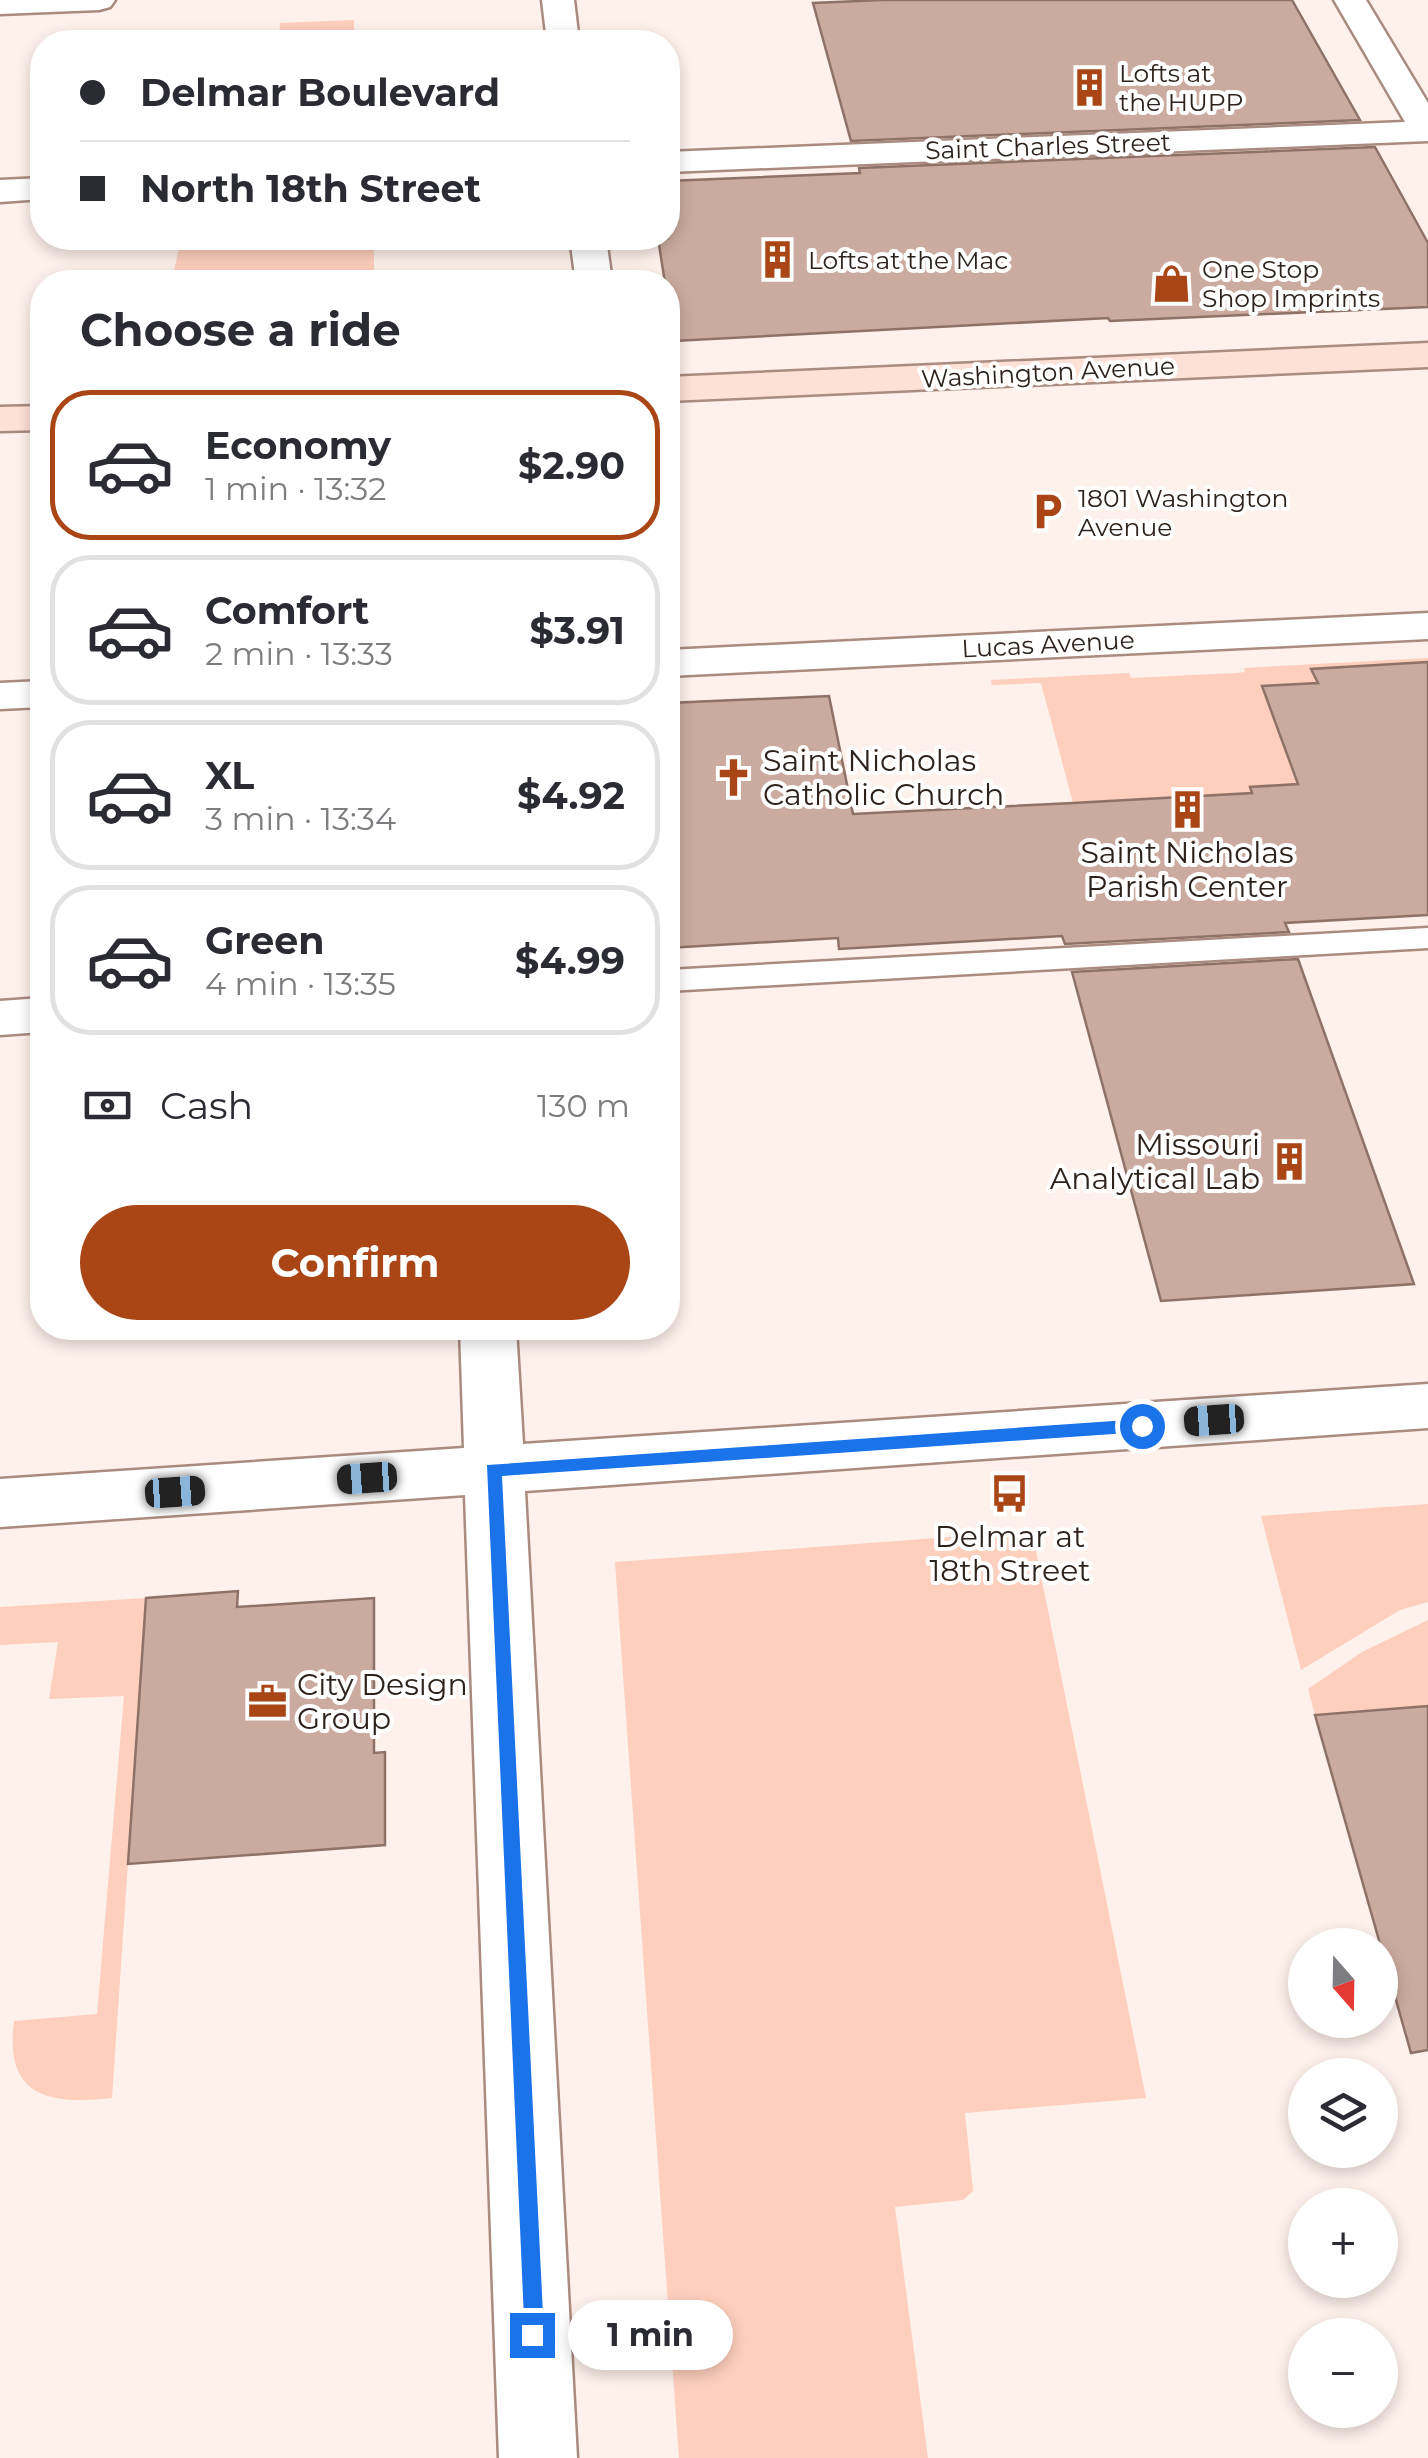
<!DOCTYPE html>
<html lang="en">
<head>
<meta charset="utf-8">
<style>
	:root { --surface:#fff; --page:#f2f2f3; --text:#2b2b33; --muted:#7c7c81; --line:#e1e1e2; --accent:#aa4615 }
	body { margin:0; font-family:Montserrat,sans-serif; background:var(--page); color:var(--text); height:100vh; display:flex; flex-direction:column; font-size:38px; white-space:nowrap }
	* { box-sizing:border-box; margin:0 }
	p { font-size:32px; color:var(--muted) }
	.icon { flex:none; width:55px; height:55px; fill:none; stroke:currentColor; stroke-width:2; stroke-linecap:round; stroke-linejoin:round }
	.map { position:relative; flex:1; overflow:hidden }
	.sheet { position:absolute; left:30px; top:270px; width:650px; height:1070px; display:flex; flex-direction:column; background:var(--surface); border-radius:40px; box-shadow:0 5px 15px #0003 }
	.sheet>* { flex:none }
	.top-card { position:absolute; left:30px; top:30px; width:650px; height:220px; border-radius:40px; box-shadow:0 5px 15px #0003; display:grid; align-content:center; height:220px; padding:0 50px; background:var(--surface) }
	.needle { width:65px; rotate:160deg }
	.controls { position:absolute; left:1288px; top:1928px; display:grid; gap:20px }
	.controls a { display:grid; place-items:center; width:110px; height:110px; border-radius:50%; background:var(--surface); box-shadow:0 5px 15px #0003; font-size:50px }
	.end { position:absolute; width:45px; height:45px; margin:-22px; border:12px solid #1a73e8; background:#fff; box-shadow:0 0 0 5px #fff }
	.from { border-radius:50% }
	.bubble { position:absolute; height:70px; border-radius:35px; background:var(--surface); box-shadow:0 5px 15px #0003; font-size:32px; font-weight:700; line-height:70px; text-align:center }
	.car { position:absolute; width:30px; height:60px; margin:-30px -15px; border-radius:12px; box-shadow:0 0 8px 2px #0007; background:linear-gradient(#222 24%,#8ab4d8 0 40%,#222 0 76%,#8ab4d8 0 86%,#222 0) }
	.top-card b { display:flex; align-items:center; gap:35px; height:95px; font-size:38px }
	.top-card b+b { border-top:2px solid var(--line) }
	.top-card i { width:25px; height:25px; background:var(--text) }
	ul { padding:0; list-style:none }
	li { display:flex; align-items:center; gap:30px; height:150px; margin:0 20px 15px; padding:0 30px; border:5px solid var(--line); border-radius:40px }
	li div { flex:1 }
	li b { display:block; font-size:38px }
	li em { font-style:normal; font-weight:700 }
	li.selected { border-color:var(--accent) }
	li>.icon { width:90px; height:90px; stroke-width:1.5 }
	h2 { padding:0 50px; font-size:45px; line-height:120px }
	.pay { display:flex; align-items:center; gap:25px; height:110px; padding:0 50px; font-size:38px }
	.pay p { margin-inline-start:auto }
	.cta { display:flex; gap:20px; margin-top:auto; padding:20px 50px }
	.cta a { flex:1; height:115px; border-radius:60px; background:var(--accent); color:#fff; font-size:40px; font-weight:700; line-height:115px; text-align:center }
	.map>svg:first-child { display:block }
	.green { fill:#fecfbd }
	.building { fill:#cbab9f; stroke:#8f7267; stroke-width:2.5 }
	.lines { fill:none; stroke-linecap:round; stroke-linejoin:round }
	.service-casing { stroke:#a98b7f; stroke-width:5 }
	.minor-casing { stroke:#a98b7f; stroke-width:5 }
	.tertiary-casing { stroke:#a98b7f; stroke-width:5 }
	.secondary-casing { stroke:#a98b7f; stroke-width:5 }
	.service { fill:#fff; fill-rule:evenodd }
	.minor { fill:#fff; fill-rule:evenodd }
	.tertiary { fill:#fff; fill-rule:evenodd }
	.secondary { fill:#fee1d6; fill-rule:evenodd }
	.route { fill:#1a73e8 }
	.labels { text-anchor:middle; stroke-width:8; stroke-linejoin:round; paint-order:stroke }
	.far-poi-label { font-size:25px; fill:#2e221d; stroke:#fff; text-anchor:start }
	.far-street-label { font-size:25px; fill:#2e221d; stroke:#fff }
	.poi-label { font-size:30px; fill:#2e221d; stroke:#fff; text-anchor:start }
</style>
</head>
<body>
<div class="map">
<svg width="1428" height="2458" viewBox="0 0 1428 2458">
	<rect width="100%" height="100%" fill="#fef0eb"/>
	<path class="green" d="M354 20V42H279L280 23Z
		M181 238H374V278L172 282V278L190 277 189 271H174Z
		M1428 658V663L1312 670 1318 683 1299 784 1251 787 1252 793 1073 803 1041 683 992 685 991 680 1129 673 1131 678 1236 673 1245 672 1244 668Z
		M1428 1504V1602L1400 1610 1301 1670 1261 1516Z
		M1032 1531 1146 2098 965 2113 973 2191 963 2200 895 2207 928 2458H679L615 1562Z
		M146 1598 112 2098C49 2105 4 2097 14 2021L97 2014 124 1696 49 1699 58 1642 0 1645V1607Z
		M1428 1620V1706L1315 1715 1308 1689 1362 1652Z"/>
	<path class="building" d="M882 0H1292L1360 120 851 141 813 3Z
		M1375 147 1428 243V307L1110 321 1108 318 674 341 658 238H668V181L860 173 859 168Z
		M1428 662V915L1285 923 1289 932 1065 944 1062 936 839 949 838 938 668 948V703L829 696 853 814 1073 803 1252 793 1250 787 1298 784 1262 686 1318 683 1311 669Z
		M1298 959 1414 1284 1161 1301 1072 972Z
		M238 1591 237 1607 374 1598V1753L385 1752V1845L128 1864 146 1598Z
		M1428 1706V2050L1411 2053 1315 1715Z"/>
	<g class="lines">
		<defs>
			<path id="service" d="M1428 928V948L668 991V970Z"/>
			<path id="minor" d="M0 0H115L110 7 99 10 0 14Z
				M1334 0H1366L1428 103V141L668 172V152L1405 122Z
				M42 178V199L0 202V180Z
				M1428 613V639L668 676V650Z
				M42 681V707L0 709V683Z
				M42 998V1032L0 1035V1001Z"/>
			<path id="tertiary" d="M542 0H574L579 42H547Z
				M570 238H606L612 282H576Z
				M460 1328H516L523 1444 1428 1384V1428L525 1491 577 2458H499L465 1495 0 1527V1479L464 1448Z"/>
			<path id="secondary" d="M1428 343V367L668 401V377Z
				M42 406V430L0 431V407Z"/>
		</defs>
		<use href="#service" class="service-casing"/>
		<use href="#minor" class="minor-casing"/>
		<use href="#tertiary" class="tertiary-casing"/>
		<use href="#secondary" class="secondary-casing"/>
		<use href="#service" class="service"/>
		<use href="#minor" class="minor"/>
		<use href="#tertiary" class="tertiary"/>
		<use href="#secondary" class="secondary"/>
	</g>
	<path class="route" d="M1142 1419 1151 1426 1142 1432 502 1476 544 2335 540 2343 532 2346 525 2343 487 1465Z"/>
	<defs>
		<symbol id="building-bare" viewBox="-9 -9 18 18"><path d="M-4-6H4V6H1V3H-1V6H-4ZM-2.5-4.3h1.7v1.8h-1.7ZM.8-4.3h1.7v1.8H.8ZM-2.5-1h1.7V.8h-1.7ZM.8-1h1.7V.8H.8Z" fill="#aa4615" stroke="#fff" stroke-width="2.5" paint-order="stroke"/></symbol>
		<symbol id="shop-bare" viewBox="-9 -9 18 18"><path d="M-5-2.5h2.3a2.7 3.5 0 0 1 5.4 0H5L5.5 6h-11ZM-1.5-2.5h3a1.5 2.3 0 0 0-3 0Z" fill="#aa4615" stroke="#fff" stroke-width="2.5" paint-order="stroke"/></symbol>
		<symbol id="parking-bare" viewBox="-9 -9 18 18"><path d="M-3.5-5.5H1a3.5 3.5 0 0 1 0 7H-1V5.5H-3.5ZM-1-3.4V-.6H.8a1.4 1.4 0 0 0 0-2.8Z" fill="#aa4615" stroke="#fff" stroke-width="2.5" paint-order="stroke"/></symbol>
		<symbol id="church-bare" viewBox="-9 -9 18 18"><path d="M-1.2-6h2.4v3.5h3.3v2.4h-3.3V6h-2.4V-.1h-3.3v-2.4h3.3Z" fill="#aa4615" stroke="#fff" stroke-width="2.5" paint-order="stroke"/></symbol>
		<symbol id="bus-bare" viewBox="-9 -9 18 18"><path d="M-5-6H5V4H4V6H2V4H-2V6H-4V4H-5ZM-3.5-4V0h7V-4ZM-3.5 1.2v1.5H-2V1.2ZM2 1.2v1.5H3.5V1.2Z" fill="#aa4615" stroke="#fff" stroke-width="2.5" paint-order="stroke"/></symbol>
		<symbol id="office-bare" viewBox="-9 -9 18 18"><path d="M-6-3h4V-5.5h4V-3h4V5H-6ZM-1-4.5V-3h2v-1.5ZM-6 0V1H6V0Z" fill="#aa4615" stroke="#fff" stroke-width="2.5" paint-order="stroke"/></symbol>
	</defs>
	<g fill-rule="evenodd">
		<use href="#building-bare" x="1062" y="60" width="55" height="55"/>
		<use href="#building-bare" x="750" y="232" width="55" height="55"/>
		<use href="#shop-bare" x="1144" y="256" width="55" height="55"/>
		<use href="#parking-bare" x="1020" y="484" width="55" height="55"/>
		<use href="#church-bare" x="706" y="750" width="55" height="55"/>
		<use href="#building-bare" x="1160" y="782" width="55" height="55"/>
		<use href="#building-bare" x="1262" y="1134" width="55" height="55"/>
		<use href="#bus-bare" x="982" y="1466" width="55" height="55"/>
		<use href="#office-bare" x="240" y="1674" width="55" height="55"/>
	</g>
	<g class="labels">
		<g class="far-poi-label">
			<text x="1119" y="82">Lofts at<tspan x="1119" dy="29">the HUPP</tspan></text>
			<text x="808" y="269">Lofts at the Mac</text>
			<text x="1202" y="278">One Stop<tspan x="1202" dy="29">Shop Imprints</tspan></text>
			<text x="1078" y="507">1801 Washington<tspan x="1078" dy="29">Avenue</tspan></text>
		</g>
		<g class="far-street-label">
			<text transform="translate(1048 146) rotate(-2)" y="9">Saint Charles Street</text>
			<text transform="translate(1048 372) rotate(-3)" y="9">Washington Avenue</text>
			<text transform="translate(1048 644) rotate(-3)" y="9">Lucas Avenue</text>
		</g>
		<g class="poi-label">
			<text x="763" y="771">Saint Nicholas<tspan x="763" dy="34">Catholic Church</tspan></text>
			<text x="1187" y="863" text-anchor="middle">Saint Nicholas<tspan x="1187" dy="34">Parish Center</tspan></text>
			<text x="1260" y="1155" text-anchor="end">Missouri<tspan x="1260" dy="34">Analytical Lab</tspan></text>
			<text x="1010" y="1547" text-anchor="middle">Delmar at<tspan x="1010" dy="34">18th Street</tspan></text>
			<text x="297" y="1695">City Design<tspan x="297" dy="34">Group</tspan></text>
		</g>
	</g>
</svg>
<div class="controls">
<a><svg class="needle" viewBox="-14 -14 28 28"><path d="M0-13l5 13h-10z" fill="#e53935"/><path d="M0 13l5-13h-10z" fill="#7c7c81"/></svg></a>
<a><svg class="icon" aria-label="layers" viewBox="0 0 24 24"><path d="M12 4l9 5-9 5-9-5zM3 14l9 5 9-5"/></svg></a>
<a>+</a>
<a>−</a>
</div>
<i class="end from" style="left:1142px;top:1426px"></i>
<i class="end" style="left:532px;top:2335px"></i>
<div class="bubble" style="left:568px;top:2300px;width:165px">1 min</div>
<i class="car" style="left:1214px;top:1420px;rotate:266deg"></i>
<i class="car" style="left:367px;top:1478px;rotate:266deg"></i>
<i class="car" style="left:175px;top:1492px;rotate:86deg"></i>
<div class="top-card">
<b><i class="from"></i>Delmar Boulevard</b>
<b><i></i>North 18th Street</b>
</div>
<section class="sheet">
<h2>Choose a ride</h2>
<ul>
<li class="selected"><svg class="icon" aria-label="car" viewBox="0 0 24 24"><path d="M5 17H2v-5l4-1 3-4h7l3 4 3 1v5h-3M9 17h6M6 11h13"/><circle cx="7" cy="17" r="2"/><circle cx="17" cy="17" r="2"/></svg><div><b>Economy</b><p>1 min · 13:32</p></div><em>$2.90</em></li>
<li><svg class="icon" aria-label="car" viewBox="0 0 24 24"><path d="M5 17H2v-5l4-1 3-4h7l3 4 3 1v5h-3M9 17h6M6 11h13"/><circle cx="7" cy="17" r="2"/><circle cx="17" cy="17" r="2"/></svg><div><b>Comfort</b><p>2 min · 13:33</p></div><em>$3.91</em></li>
<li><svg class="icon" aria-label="car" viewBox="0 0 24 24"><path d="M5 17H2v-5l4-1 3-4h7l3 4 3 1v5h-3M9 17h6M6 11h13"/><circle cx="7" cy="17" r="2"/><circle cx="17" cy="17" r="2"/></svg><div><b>XL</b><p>3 min · 13:34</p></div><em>$4.92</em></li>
<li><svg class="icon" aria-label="car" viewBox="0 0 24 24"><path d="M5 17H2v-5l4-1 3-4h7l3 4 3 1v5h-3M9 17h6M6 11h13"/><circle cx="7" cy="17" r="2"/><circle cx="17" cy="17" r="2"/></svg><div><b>Green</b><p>4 min · 13:35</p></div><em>$4.99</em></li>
</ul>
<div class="pay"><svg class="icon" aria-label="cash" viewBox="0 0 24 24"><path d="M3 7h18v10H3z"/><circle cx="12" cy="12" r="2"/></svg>Cash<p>130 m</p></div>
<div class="cta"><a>Confirm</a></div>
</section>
</div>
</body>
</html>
